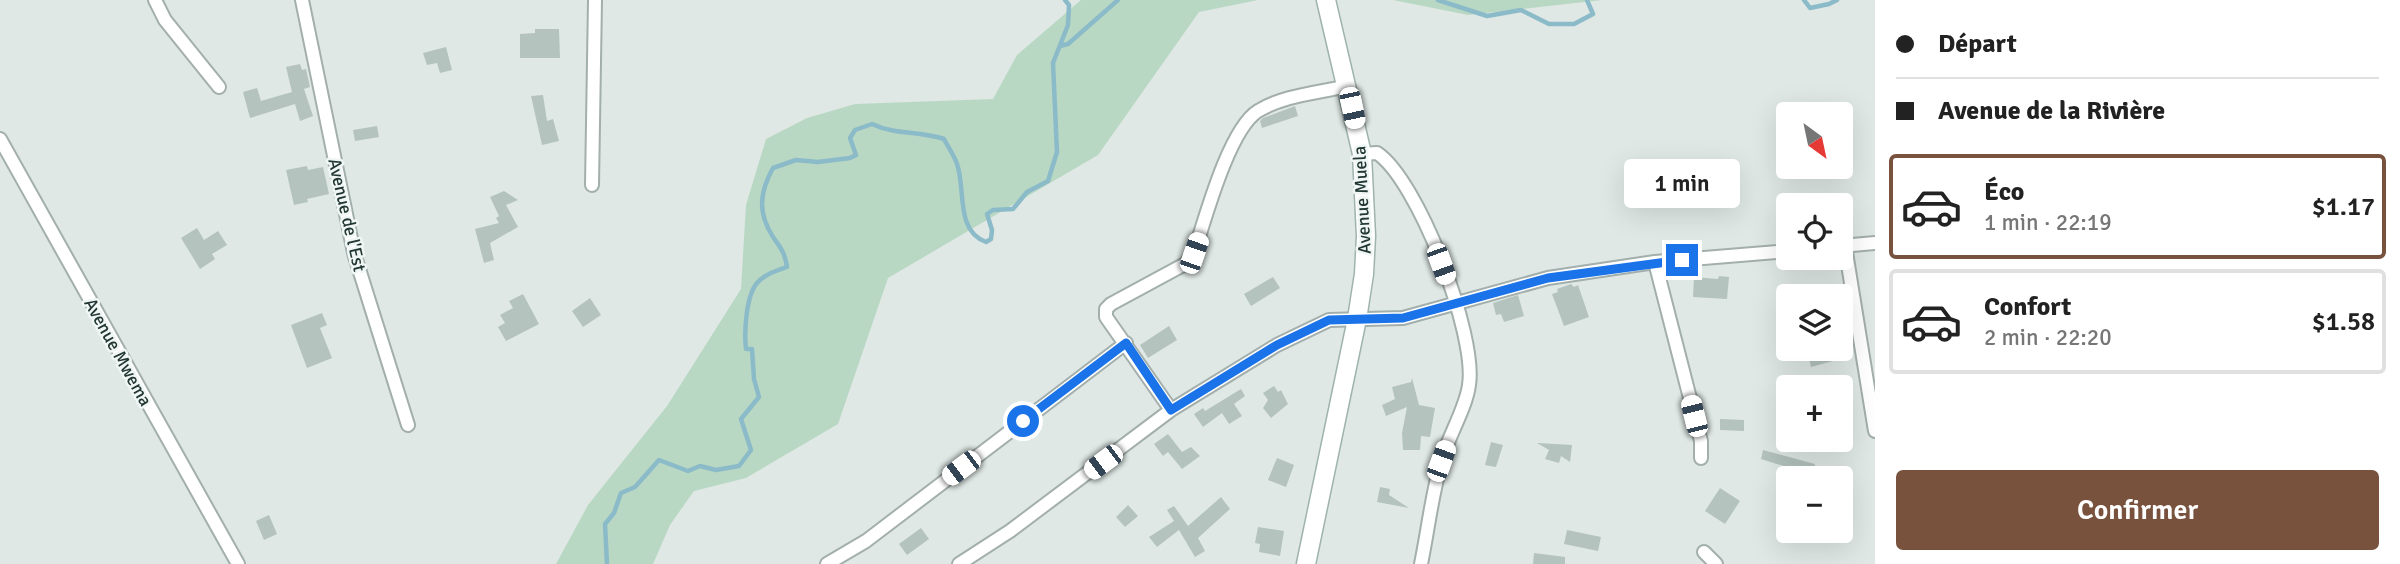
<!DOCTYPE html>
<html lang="fr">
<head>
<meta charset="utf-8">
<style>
	:root { --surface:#fff; --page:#f2f2f2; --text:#222; --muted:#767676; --line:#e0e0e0; --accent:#79523e }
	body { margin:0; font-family:Signika,sans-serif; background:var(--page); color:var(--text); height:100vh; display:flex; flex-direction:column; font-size:26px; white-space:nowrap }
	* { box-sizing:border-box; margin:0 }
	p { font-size:23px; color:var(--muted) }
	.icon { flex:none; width:38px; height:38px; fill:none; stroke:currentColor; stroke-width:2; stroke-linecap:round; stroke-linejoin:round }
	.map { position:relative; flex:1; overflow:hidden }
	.side { display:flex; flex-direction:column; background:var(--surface); width:525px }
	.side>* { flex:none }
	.banner { display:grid; align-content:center; height:154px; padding:0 21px; background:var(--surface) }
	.needle { width:46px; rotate:147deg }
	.fabs { position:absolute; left:1776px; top:102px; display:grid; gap:14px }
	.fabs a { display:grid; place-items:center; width:77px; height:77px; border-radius:7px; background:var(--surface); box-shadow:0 7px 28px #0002; font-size:35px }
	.end { position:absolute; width:32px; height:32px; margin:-16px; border:9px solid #1a73e8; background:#fff; box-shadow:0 0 0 4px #fff }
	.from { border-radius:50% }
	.bubble { position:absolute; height:49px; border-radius:7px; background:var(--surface); box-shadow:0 7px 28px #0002; font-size:23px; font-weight:600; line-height:49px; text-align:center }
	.car { position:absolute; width:21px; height:42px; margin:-21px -10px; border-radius:9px; box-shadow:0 0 5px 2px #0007; background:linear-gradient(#fff 24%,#345 0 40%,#fff 0 76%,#345 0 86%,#fff 0) }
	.banner b { display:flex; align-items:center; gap:24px; height:66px; font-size:26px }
	.banner b+b { border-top:2px solid var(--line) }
	.banner i { width:18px; height:18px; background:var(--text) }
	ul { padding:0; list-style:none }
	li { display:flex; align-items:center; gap:21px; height:105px; margin:0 14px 10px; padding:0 7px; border:4px solid var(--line); border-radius:7px }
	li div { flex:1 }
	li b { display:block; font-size:26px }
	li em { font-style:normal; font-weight:600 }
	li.active { border-color:var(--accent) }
	li>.icon { width:63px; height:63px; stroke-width:1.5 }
	.button { display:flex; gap:14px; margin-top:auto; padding:14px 21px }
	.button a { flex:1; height:80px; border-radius:7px; background:var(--accent); color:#fff; font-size:28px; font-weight:600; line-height:80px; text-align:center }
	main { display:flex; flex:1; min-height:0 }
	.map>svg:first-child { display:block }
	.green { fill:#b9d8c4 }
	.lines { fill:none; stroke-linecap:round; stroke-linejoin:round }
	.stream { stroke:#8bbac9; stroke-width:4.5 }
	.building { fill:#b4c3be }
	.street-casing { stroke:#a3afac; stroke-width:16 }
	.secondary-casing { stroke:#9fb3ad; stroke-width:21 }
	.street { stroke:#fff; stroke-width:12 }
	.secondary { stroke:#fff; stroke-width:18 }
	.route { stroke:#1a73e8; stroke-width:9 }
	.labels { text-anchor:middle; stroke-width:5; stroke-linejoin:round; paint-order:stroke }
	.street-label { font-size:18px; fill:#223733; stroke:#eff6f3 }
</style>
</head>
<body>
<main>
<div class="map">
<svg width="1875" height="564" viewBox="0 0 1875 564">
	<rect width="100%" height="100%" fill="#dfe8e5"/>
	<path class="green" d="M1081 0H1258L1199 12 1098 155 888 278 838 424 746 478 694 491 670 525 653 564H556L588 505 667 406 741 289 746 205 766 139 807 118 855 104 993 99 1017 55Z
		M1393 0H1602L1468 15Z"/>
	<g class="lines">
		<path class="stream" d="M1438 0 1487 16 1521 10 1549 24H1574L1593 14 1587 0
			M1804 0 1810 8 1829 4 1837 0
			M1060 46 1068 44 1118 0
			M607 564 605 524 614 513 621 493 635 487 659 460 688 471 700 466 716 470 739 466 751 450 741 419 759 397 754 379 752 349H746C744 332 746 296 757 283 765 274 776 271 787 267 785 253 781 248 773 237 757 212 760 192 773 168L796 160 818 162 850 158 856 155 850 138 855 130 872 124C895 135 920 131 944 139 948 147 954 155 957 164 966 189 955 231 986 242L991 239 992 230 987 214 993 210 1013 209 1027 192 1048 181 1057 152 1053 63 1068 25 1069 5 1065 0"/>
	</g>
	<path class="building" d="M535 29H559L560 58H520V34L535 33Z
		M446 47 452 70 440 73 437 63 427 65 423 53Z
		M300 64 302 70 306 69 310 87 304 89 313 116 300 121 295 104 250 118 243 92 257 88 261 101 292 92 286 67Z
		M543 95 547 121 553 119 559 141 542 145 531 96Z
		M1295 106 1298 116 1262 128 1260 121 1263 118Z
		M377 126 379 137 355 141 353 130Z
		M307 166 308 170 323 167 329 194 307 199 308 202 294 205 286 170Z
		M504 191 518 200 506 205 518 227 490 243 494 260 484 263 475 229 499 223 496 218 499 216 490 197Z
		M197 228 204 240 218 231 227 245 212 254 215 259 200 269 181 238Z
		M1719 276 1729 277 1727 299 1693 297 1694 277 1718 279Z
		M1273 277 1280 288 1251 306 1244 294Z
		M1571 284 1574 287 1578 285 1589 317 1564 326 1552 294 1558 292 1557 289Z
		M523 294 539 324 506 341 498 327 505 323 500 315 513 308 509 301Z
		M1518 295 1524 316 1504 322 1501 314 1496 315 1493 303Z
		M590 298 601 315 583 327 572 311Z
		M322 313 327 325 320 328 332 358 307 368 291 325Z
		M1169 326 1177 340 1148 358 1140 345Z
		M1807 348H1842L1844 358 1811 367Z
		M1412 378 1419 405 1435 408 1430 437 1421 436 1420 450H1403L1402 433 1407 407 1386 416 1382 405 1395 399 1392 387 1411 382Z
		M1274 386 1278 392 1281 390 1288 404 1271 418 1263 408 1268 400 1263 393Z
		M1241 389 1245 396 1234 404 1242 416 1229 424 1222 413 1203 427 1194 414 1203 408 1205 411Z
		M1720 419 1744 420V431L1720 430Z
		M1168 434 1182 452 1191 447 1200 456 1182 469 1168 452 1163 456 1154 444Z
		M1491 442 1503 445 1496 467 1485 465Z
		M1537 443 1572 445 1570 462 1561 456 1559 463 1545 459 1549 450Z
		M1763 450 1815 464 1811 478H1788L1790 468 1761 459Z
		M1277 458 1294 465 1286 487 1268 480Z
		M1380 487 1390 489 1389 495 1409 508 1377 502Z
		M1720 488 1740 501 1725 524 1705 511Z
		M1221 497 1230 509 1198 538 1205 551 1195 557 1179 530 1157 547 1149 537 1174 521 1167 510 1174 506 1188 526Z
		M1128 505 1138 516 1125 527 1116 517Z
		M269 515 277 534 264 540 256 521Z
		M1258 527 1284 531 1280 556 1259 552 1260 544 1255 543Z
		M921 528 929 539 907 555 899 544Z
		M1567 530 1601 537 1598 551 1564 544Z
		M1534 553 1565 557V564H1533Z"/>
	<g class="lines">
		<defs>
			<path id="street" d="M155 0 165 20 219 87
				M302 0 354 253 408 425
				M0 139 238 564
				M1362 154 1377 153C1418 180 1477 335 1469 385 1466 408 1449 435 1442 459 1432 493 1428 530 1421 564
				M592 185 595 0
				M1841 246 1875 243
				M1845 246 1875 431
				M1655 262 1701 441V458
				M1171 410 1106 317V309L1111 304 1185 264 1194 253C1205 219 1229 129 1258 111 1284 95 1318 93 1347 86
				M1704 552 1716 564
				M827 564 866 541 1126 343
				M959 564 1010 531 1171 410 1277 345 1329 320 1403 318 1548 278 1655 262 1788 251"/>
			<path id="secondary" d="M1306 564 1357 319 1364 274 1366 236 1362 154 1326 0"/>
		</defs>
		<use href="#street" class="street-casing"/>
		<use href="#secondary" class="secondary-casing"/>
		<use href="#street" class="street"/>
		<use href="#secondary" class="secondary"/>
	</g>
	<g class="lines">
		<path class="route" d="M1023 421 1126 343 1171 410 1277 345 1329 320 1403 318 1548 278 1682 260"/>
	</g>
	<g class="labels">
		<g class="street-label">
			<text transform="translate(1362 200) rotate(-93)" y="6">Avenue Muela</text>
			<text transform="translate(347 215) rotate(77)" y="6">Avenue de l'Est</text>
			<text transform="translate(118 352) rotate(61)" y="6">Avenue Mwema</text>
		</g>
	</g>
</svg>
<div class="fabs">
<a><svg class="needle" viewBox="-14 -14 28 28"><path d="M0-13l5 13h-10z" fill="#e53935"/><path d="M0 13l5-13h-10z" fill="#767676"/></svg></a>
<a><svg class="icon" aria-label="locate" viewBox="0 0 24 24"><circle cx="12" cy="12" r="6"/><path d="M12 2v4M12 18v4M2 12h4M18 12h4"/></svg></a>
<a><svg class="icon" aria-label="layers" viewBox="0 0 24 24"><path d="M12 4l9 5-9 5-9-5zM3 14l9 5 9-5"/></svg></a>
<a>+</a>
<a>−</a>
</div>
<i class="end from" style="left:1023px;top:421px"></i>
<i class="end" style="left:1682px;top:260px"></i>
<div class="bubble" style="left:1624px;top:159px;width:116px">1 min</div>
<i class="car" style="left:1352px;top:108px;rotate:168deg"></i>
<i class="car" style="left:1194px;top:253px;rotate:19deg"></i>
<i class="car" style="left:1441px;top:264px;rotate:160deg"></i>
<i class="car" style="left:1694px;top:416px;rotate:346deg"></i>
<i class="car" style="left:1441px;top:461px;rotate:20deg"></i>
<i class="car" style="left:1103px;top:462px;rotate:233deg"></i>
<i class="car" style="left:961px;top:468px;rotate:233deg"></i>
</div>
<section class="side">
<div class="banner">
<b><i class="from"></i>Départ</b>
<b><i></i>Avenue de la Rivière</b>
</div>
<ul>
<li class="active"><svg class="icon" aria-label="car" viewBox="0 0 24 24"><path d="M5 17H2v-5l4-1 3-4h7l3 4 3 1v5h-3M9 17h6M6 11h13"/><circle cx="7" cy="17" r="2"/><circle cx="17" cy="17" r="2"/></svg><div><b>Éco</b><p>1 min · 22:19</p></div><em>$1.17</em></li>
<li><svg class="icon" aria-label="car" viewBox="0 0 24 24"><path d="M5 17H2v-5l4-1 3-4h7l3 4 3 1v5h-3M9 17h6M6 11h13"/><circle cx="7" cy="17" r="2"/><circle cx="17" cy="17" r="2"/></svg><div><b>Confort</b><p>2 min · 22:20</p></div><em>$1.58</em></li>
</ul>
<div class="button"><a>Confirmer</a></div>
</section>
</main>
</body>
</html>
